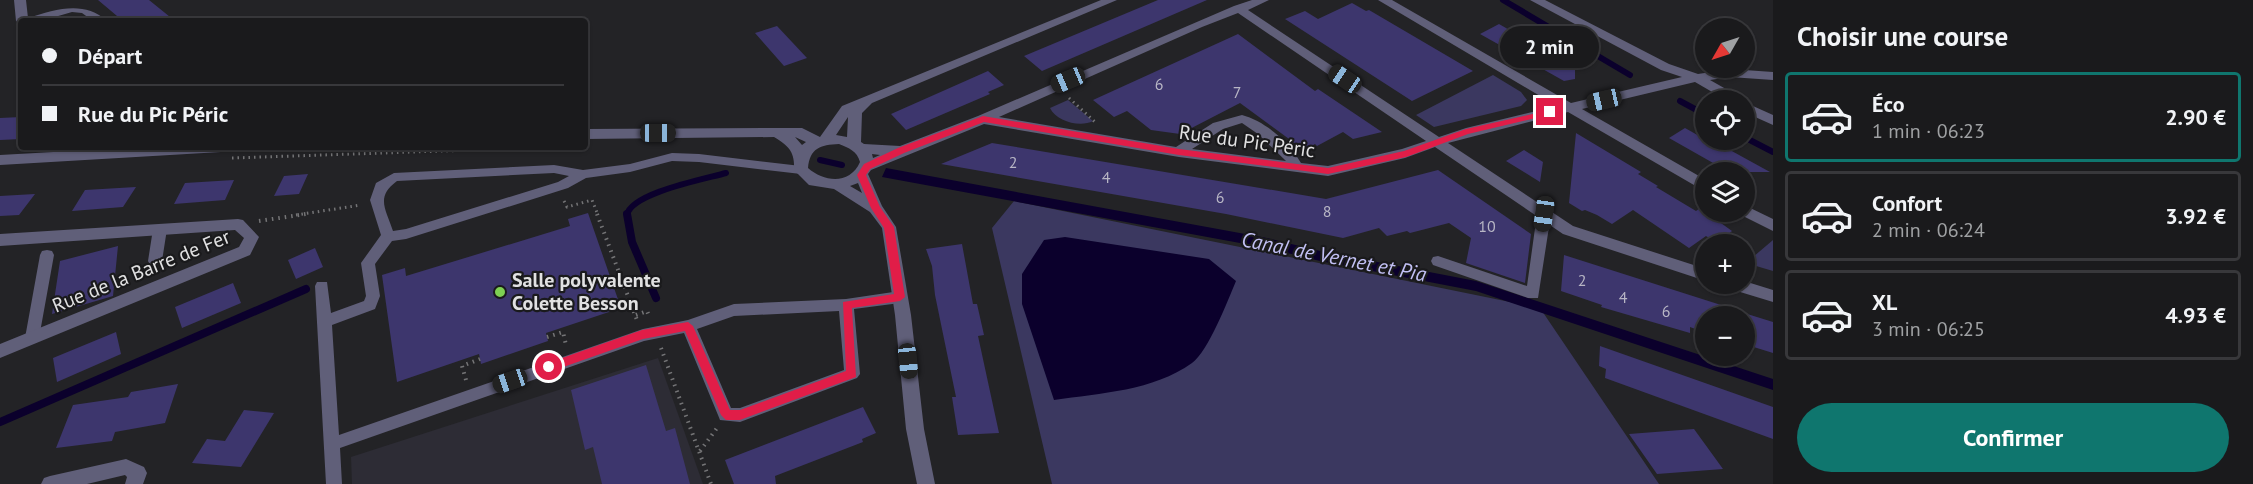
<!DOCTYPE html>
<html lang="fr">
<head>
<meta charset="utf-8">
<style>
	:root { --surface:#1a1a1c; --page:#232325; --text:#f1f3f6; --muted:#9fa1a3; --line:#38383b; --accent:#0f766e }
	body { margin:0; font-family:"PT Sans",sans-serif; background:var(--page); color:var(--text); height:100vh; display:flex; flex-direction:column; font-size:22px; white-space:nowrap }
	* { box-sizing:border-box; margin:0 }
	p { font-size:20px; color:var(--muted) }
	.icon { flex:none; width:33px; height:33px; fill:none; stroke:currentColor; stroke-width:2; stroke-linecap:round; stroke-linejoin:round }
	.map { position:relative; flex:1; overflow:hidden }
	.details { display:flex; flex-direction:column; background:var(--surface); width:480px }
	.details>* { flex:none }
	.hud { position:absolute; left:18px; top:18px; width:570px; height:132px; border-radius:6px; box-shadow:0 2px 4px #0004,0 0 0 2px var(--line); display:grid; align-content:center; height:132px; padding:0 24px; background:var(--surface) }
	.needle { width:39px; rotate:231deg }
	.controls { position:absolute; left:1695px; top:18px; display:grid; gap:12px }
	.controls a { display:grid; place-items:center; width:60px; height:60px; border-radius:50%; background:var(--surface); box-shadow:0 2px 4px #0004,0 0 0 2px var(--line); font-size:30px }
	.end { position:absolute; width:27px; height:27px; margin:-14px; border:8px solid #e11d48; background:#fff; box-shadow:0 0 0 3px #fff }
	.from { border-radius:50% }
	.bubble { position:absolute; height:42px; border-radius:21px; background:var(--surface); box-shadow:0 2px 4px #0004,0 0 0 2px var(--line); font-size:20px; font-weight:700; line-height:42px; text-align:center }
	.car { position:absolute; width:18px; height:36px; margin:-18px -9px; border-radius:8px; box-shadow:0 0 4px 2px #0007; background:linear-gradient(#222 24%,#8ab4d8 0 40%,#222 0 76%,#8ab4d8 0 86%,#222 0) }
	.hud b { display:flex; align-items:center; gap:21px; height:57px; font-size:22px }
	.hud b+b { border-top:2px solid var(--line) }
	.hud i { width:15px; height:15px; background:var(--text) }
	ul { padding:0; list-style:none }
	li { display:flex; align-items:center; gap:18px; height:90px; margin:0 12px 9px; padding:0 12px; border:3px solid var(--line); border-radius:6px }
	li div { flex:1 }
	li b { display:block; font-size:22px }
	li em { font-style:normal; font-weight:700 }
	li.selected { border-color:var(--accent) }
	li>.icon { width:54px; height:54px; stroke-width:1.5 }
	h2 { padding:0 24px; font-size:27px; line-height:72px }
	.action { display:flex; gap:12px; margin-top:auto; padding:12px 24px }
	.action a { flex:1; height:69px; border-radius:36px; background:var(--accent); color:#fff; font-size:24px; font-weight:700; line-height:69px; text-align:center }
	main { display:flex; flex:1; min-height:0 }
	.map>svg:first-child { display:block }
	.built { fill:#2d2c35 }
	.green { fill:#3b3860 }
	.water { fill:#0b002c }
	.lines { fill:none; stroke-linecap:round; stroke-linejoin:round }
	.stream-far1 { stroke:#0b002c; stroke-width:6 }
	.stream { stroke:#0b002c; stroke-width:8 }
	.building { fill:#3d366d }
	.path-far1 { stroke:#747476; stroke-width:3; stroke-dasharray:1.5 4; stroke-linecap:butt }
	.path { stroke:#747476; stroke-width:4; stroke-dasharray:1.5 5; stroke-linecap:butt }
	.service { fill:#605f79; fill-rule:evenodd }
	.minor { fill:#605f79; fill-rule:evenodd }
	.route { fill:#e11d48 }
	.poi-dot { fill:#7ed053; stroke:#1a1a1c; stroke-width:2 }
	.labels { text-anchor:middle; stroke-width:4.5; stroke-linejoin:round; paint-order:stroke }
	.number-label { font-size:16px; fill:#b8b6c5 }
	.street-label { font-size:20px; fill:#e1e1e2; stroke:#1a1a1c }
	.poi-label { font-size:20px; font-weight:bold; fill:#e1e1e2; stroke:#1a1a1c; text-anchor:start }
	.water-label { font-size:21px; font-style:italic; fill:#c2c0f4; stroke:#1a1a1c }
</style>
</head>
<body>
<main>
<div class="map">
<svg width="1773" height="484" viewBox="0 0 1773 484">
	<rect width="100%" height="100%" fill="#232326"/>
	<path class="built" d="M658 358 703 484H352L351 457Z"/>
	<path class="green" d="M1493 75 1521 92 1527 100 1521 106 1434 127 1416 115Z
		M1068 100 1093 121C1080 128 1056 121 1050 108Z
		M1014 201 1540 308 1659 484H1052L992 228Z
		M1773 240V271L1746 263Z"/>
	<path class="water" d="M886 168 1267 238 1320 251 1476 281 1773 379V390L1476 291 1320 261 1267 248 882 177Z
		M1065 237 1209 259 1236 281C1228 300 1208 352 1192 363 1153 391 1101 393 1054 400L1022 304V274L1044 240Z"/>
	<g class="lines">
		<path class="stream-far1" d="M1503 0 1630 75
			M1680 101 1706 115
			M1744 137 1773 152
			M820 160 842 165
			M627 215C631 193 705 179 726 173"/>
		<path class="stream" d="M627 214 632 242 656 298
			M0 422 306 289"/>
	</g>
	<path class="building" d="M98 0H149L175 21H123Z
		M1158 0H1207L1042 71 1024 56Z
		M1352 3 1366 11 1369 10 1473 71 1412 101 1285 19 1305 11 1318 19Z
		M1499 24 1555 56 1560 52 1575 60V79L1564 81 1480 34Z
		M777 26 807 58 784 66 755 33Z
		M1238 34 1315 91 1318 89 1382 132 1353 139 1343 132 1317 146 1315 144 1304 150 1240 103 1180 134 1151 130 1127 111 1114 117 1093 100Z
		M988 71 1004 85 988 92 990 94 906 130 891 114Z
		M21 117V139L0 140V118Z
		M1685 128 1717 146 1719 144 1770 172H1729L1669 138Z
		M1576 133 1641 172 1638 174 1658 186 1656 187 1696 211 1700 208 1732 231 1717 243 1706 236 1689 248 1633 210 1612 224 1597 215 1585 210 1582 211 1569 203Z
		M992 143 1326 199 1438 170 1531 234 1525 283 1466 263 1471 238 1449 223 1410 233 1407 231 1387 236 1379 228 1343 238 1226 214 941 164Z
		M1524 150 1543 162 1540 182 1506 161Z
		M308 174 299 194 274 196 284 176Z
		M234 180 225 200 174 204 185 183Z
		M136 187 123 207 72 211 85 190Z
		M35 194 19 215 0 216V196Z
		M588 213 621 308 546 333 548 341 481 364 479 354 397 382 382 275 405 268 406 276 570 226 568 219Z
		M962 244 973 304H977L984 335 978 336 999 433 958 435 952 397H956L935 295 932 266 926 249Z
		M118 246 113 296 52 314 60 261Z
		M315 248 323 267 296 279 288 260Z
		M1564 255 1743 312 1742 316H1706V333L1690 327V333L1601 307 1602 305 1561 291Z
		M233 283 241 303 182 328 175 307Z
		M1744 313 1773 322V353L1744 344Z
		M116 332 121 354 57 382 53 358Z
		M1600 346 1773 407V439L1605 378 1606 369 1599 366Z
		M646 365 666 431 675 428 690 484H602L593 447 585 450 571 390Z
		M178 384 165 423 115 432 112 441 56 448 73 405 128 397 131 392Z
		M863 407 876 433 862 439 863 442 775 476 776 484H734L725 460Z
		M244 410 274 413 241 467 192 463 207 439 225 441Z
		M1694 429 1723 469 1657 474 1629 434Z"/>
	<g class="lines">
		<path class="path-far1" d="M1069 98 1095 122
			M232 158 564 147
			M564 201 567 207 592 200 598 215
			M296 215 361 205"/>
		<path class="path" d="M597 214 637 320
			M259 221 306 214
			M636 315 647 311 649 316
			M547 337 563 332 566 345
			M661 348 711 484
			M466 380 462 366 480 359
			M700 451 717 428"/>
		<path class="service" d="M672 153 699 154 801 166 807 170 801 174 699 162 672 161 630 172 586 178 568 188 406 239 392 241 375 264 380 296 375 309 332 325 339 435 643 329 688 320 734 304 846 299 900 291 905 293 907 297 905 301 900 303 854 309 860 374 857 378 740 422 720 420 718 415 684 333 644 341 340 448 342 484H326L315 286 317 282H327L331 313 364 301 366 296 361 263 381 235 370 200 376 183 394 173 554 165 583 170 630 164ZM554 173 569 176 558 182 406 229 393 231C386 209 375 197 397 181ZM839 311 844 370 740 408H731L697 329 734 316Z
			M1544 209 1551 214 1538 298H1528L1433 265 1431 261 1433 257 1438 256 1527 286 1537 214Z
			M160 224 167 229 162 261 160 265H150L148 261 153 229Z
			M47 250 52 251 54 255 39 338 37 342 32 344 27 342 25 338 40 255 42 251Z"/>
		<path class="minor" d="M14 0H26L28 18C56 9 84 0 107 21H93L82 13 72 12 41 21H21V24L16 21Z
			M1101 0H1117L872 103 862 113 861 142 864 144 900 146 978 116 1234 6 1252 0H1269L1248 10 1439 137 1466 128 1557 106 1378 0H1392L1571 103 1682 77 1661 70 1530 0H1545L1669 64 1698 74 1730 69 1773 72V80L1730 77 1710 80 1740 97 1741 100H1726L1695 82 1582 109 1706 180V192L1568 112 1448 143 1573 226 1706 269V281L1563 234 1435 147 1405 158 1328 176 1179 157 984 124 871 170 868 174 882 206 896 227 911 315 924 429 935 484H917L906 429 895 315 882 228 870 212 834 189 809 185 794 170C795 152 789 146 774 137L585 139V129L777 128H802L820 137 842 106ZM1238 13 1426 141 1402 149 1328 166 1301 163C1289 142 1265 121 1242 115L1213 123 1176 147 999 117 1202 27ZM848 117 847 137 836 135ZM1242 123 1258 134 1286 161 1192 149 1223 129ZM795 137 806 142 802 145ZM839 144C849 148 857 151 860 162 850 185 824 182 808 168 810 148 820 145 839 144ZM872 154 880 155 873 158ZM858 183 862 193 850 186Z
			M1744 102 1773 115V125L1744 112Z
			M142 147H228L221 152 0 165V155Z
			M1744 205 1773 219V231L1739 214 1738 212H1744Z
			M238 219 243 220 259 237 250 255 0 358V344L239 247 244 238 235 230 0 246V234Z
			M1744 281 1773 290V302L1727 288 1725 284H1744Z
			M126 459 144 467 147 473 143 484H125L127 477 125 475 87 484H41L44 478 50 476Z"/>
	</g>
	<path class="route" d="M1550 110 1553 111V114L1468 134 1406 157 1328 174 1179 155 984 122 904 153 870 169 866 175 880 207 894 227 905 297 900 301 852 308 856 377 740 420H726L721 415 685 331 643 339 549 372 544 367 545 364 642 330 688 322 693 326 730 410H740L846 371 843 302 894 294 884 228 871 208 857 175 864 164 898 148 983 116 1179 149 1328 168 1404 151 1466 129Z"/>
	<circle class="poi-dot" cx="500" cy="292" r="6"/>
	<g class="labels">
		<g class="number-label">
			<text x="1159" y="90">6</text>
			<text x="1237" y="98">7</text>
			<text x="1013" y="168">2</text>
			<text x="1106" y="183">4</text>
			<text x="1220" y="203">6</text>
			<text x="1327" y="217">8</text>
			<text x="1487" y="232">10</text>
			<text x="1582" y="286">2</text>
			<text x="1623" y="303">4</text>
			<text x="1666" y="317">6</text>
		</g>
		<g class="street-label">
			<text transform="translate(1247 141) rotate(8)" y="7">Rue du Pic Péric</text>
			<text transform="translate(141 271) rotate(-22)" y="7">Rue de la Barre de Fer</text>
		</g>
		<g class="poi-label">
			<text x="512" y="287">Salle polyvalente<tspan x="512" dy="23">Colette Besson</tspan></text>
		</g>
		<g class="water-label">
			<text transform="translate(1334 257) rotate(11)" y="7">Canal de Vernet et Pia</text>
		</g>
	</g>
</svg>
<div class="controls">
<a><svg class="needle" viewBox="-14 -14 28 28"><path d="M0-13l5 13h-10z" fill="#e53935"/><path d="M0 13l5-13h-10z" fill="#9fa1a3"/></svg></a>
<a><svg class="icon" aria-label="locate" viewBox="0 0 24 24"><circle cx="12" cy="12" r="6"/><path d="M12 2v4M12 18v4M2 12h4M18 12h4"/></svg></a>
<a><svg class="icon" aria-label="layers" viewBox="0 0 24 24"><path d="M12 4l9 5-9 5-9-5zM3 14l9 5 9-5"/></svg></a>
<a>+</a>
<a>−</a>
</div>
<i class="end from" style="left:549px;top:367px"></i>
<i class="end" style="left:1550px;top:112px"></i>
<div class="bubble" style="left:1500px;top:26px;width:99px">2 min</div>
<i class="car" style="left:1345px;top:79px;rotate:304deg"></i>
<i class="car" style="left:1068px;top:80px;rotate:247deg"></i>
<i class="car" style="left:1604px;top:100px;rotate:257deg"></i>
<i class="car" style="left:658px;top:133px;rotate:90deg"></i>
<i class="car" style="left:1544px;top:214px;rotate:188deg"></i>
<i class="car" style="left:908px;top:361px;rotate:174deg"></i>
<i class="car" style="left:510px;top:381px;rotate:251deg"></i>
<div class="hud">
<b><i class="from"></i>Départ</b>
<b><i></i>Rue du Pic Péric</b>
</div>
</div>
<section class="details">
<h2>Choisir une course</h2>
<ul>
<li class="selected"><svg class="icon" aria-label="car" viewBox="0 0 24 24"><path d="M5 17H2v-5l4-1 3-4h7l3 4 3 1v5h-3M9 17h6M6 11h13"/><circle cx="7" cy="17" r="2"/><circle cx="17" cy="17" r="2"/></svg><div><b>Éco</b><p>1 min · 06:23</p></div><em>2.90 €</em></li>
<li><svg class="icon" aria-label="car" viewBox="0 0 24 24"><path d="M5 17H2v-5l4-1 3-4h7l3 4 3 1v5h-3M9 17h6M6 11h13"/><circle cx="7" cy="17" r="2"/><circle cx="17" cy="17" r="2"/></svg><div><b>Confort</b><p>2 min · 06:24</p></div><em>3.92 €</em></li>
<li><svg class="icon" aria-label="car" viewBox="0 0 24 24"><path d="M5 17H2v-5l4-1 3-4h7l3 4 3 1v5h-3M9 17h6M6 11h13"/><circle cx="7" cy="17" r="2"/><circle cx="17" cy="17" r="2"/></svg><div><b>XL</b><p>3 min · 06:25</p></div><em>4.93 €</em></li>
</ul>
<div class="action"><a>Confirmer</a></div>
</section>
</main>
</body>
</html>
